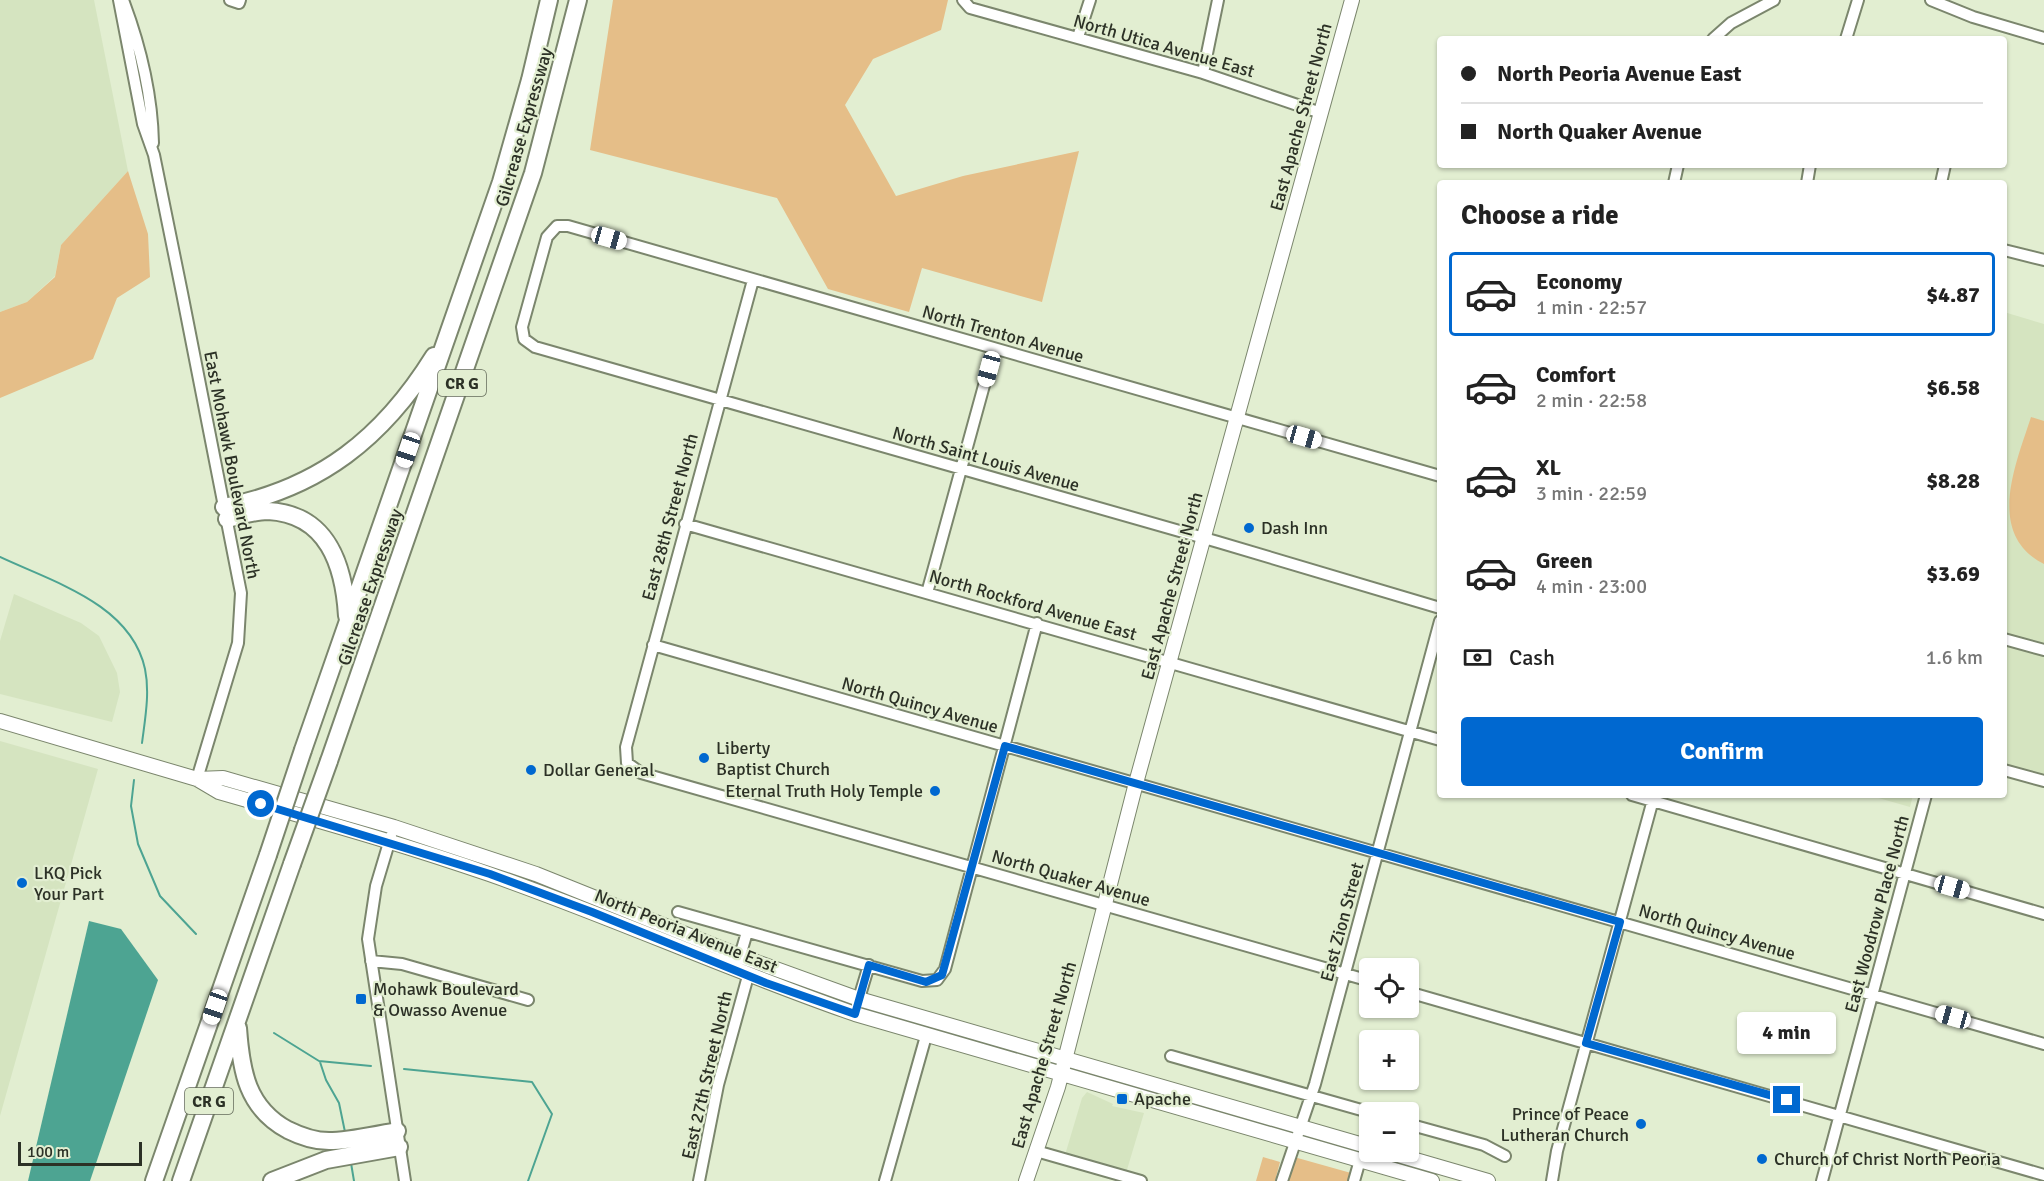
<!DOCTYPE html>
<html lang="en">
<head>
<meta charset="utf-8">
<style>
	:root { --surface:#fff; --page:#f6f6f6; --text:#222; --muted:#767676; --line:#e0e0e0; --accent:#0068d0 }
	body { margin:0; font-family:Signika,sans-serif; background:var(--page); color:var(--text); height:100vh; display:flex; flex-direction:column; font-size:22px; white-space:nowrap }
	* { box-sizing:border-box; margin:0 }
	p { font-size:20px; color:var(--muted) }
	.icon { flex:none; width:33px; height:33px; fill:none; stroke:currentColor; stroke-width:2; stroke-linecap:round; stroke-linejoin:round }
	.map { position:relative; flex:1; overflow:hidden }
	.side { position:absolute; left:1437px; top:180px; width:570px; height:618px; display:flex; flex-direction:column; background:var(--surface); border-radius:6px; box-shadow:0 2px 4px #0004 }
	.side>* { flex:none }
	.top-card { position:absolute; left:1437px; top:36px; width:570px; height:132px; border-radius:6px; box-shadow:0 2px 4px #0004; display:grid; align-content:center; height:132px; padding:0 24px; background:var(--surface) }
	.fabs { position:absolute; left:1359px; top:958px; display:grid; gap:12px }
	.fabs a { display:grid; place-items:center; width:60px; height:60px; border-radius:6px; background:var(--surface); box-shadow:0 2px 4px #0004; font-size:30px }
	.scale { position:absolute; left:18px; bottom:15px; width:124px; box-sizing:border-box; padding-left:6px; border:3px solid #2c3126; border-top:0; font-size:16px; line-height:21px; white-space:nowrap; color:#2c3126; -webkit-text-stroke:4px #e2eed1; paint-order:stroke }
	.end { position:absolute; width:27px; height:27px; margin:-14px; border:8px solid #0068d0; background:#fff; box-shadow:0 0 0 3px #fff }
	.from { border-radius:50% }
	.bubble { position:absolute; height:42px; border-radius:6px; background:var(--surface); box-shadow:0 2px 4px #0004; font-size:20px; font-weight:700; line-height:42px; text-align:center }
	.car { position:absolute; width:18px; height:36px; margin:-18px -9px; border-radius:8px; box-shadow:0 0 4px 2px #0007; background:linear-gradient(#fff 24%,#345 0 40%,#fff 0 76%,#345 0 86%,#fff 0) }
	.top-card b { display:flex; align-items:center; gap:21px; height:57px; font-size:22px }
	.top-card b+b { border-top:2px solid var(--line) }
	.top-card i { width:15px; height:15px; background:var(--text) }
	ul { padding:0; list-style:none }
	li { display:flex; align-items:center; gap:18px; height:84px; margin:0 12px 9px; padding:0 12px; border:3px solid transparent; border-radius:6px }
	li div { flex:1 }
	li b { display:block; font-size:22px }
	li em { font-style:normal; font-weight:700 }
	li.selected { border-color:var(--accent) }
	li>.icon { width:54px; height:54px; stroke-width:1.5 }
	h2 { padding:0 24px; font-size:27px; line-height:72px }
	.pay { display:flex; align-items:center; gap:15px; height:66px; padding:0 24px; font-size:22px }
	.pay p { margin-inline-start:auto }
	.cta { display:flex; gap:12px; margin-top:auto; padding:12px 24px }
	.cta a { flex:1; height:69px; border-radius:6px; background:var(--accent); color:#fff; font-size:24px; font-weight:700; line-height:69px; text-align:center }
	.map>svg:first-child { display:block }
	.built { fill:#d5e4c0 }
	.green { fill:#e5be88 }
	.water { fill:#4da492 }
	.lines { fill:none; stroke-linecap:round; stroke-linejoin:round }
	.stream { stroke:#4da492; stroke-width:2 }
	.minor-casing { stroke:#7b866d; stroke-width:14 }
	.major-casing { stroke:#7b866d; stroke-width:16 }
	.highway-casing { stroke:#7b866d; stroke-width:20 }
	.minor { stroke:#fff; stroke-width:10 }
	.major { stroke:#fff; stroke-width:14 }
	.highway { stroke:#fff; stroke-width:16 }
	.highway-bridge-casing { stroke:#7b866d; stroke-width:20; stroke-linecap:butt }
	.highway-bridge { stroke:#fff; stroke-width:16 }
	.route { stroke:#0068d0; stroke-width:8 }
	.poi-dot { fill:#0068d0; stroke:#e2eed1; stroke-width:2 }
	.labels { text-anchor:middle; stroke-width:4.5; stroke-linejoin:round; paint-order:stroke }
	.shield { fill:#e2eed1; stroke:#636a59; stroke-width:1.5 }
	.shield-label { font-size:16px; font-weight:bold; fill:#2c3126 }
	.street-label { font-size:18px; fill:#2c3126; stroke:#e2eed1 }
	.poi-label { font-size:18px; fill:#2c3126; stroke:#e2eed1; text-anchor:start }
</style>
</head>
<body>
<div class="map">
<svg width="2044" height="1181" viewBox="0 0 2044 1181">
	<rect width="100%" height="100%" fill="#e2eed1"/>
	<path class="built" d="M0 0H94L128 171 61 245 55 276 27 302 0 312Z
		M2004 312 2044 324V775L2004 764Z
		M14 594 81 623 99 636 117 673 120 692 112 722 0 694V641Z
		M0 741 98 769 0 1116Z
		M1868 795H1913L1910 807Z
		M1087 1092 1113 1104 1112 1106 1144 1113 1126 1173 1065 1155 1082 1098Z"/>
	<path class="green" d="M613 0H948L941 30 873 59 845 105 896 196 963 176 1079 151 1042 302 922 268 909 312 828 289 777 198 590 150Z
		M128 171 148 234 150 277 117 298 93 359 0 398V312L27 302 55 277 61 245Z
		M2031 417 2044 421V564C1985 534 2016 464 2031 417Z
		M1263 1157 1280 1162 1275 1181H1256Z
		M1294 1157 1351 1173 1348 1181H1285Z"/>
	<path class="water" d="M89 921 121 929 158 980 90 1181H28Z"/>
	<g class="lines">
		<path class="stream" d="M0 557C53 582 131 604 145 669 150 693 145 719 142 743
			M134 780 131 806 138 844 160 896 196 934
			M274 1033 319 1061 371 1066
			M320 1062 326 1080 339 1103 345 1132
			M404 1069 532 1082 552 1114 528 1181
			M351 1163 354 1181"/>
		<defs>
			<path id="minor" d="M119 0 143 124 154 155 182 293 241 593 238 643 197 779
				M123 0C140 45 152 95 153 143
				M230 0 239 3 240 0
				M963 0 970 8 1203 73 1321 113
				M1931 0 1973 17 2044 38
				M1078 37 1090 0
				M1713 39 1731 23 1774 0
				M1846 39 1858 0
				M1203 73 1218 0
				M1674 183 1678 165
				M1807 183 1810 165
				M1941 183 1945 165
				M2004 250 2044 260
				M753 280 626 747 627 763 641 773 1370 981
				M1440 476 568 226H557L547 237 522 327 524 339 535 347 1218 542 1440 608
				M685 524 1440 740
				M927 593 994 349
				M2004 639 2044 650
				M653 645 2044 1044
				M2004 770 2044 781
				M1632 795 2044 914
				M391 836 376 886 368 939 405 1181
				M678 912 922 981 937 980 945 969 1037 623
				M740 956 747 932
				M371 961 402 964 528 1000
				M1408 992 2044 1175
				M857 1005 869 965
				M1171 1056 1372 1113
				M1408 1124 1484 1145 1505 1156
				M1036 1151 1141 1181
				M699 1181 718 1085 748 976
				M885 1181 926 1036
				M1282 1181 1315 1084 1440 621
				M1354 1181 1360 1160
				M1552 1181 1557 1151 1654 796
				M1822 1181 1926 795"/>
			<path id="major" d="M0 721 197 779 219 792C309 818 400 843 489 874 612 917 731 971 855 1014L1432 1181
				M197 779 223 778 394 827 536 874 740 956 859 999 1370 1147
				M1388 1152 1488 1181
				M1026 1181 1058 1087 1136 783 1352 0"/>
			<path id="highway" d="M224 507C320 488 383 438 434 356
				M227 519C240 516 254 511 268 511 328 514 344 566 347 616
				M303 750 501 182 530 80 549 0
				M329 761 533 173 578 0
				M238 1028C241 1071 247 1108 288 1130 302 1137 317 1142 333 1141 354 1140 376 1135 397 1131
				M154 1181 268 855
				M181 1181 292 864
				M272 1181 326 1160 399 1147"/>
		</defs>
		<use href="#minor" class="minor-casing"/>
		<use href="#major" class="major-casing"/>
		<use href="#highway" class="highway-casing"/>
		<use href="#minor" class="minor"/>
		<use href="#major" class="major"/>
		<use href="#highway" class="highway"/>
		<defs>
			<path id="highway-bridge" d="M268 855 303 750
				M292 864 329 761"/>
		</defs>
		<use href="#highway-bridge" class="highway-bridge-casing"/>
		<use href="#highway-bridge" class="highway-bridge"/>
	</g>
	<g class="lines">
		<path class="route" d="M261 804 490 874 592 912 766 983 855 1014 869 965 926 982 942 975 1005 746 1620 922 1586 1043 1787 1100"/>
	</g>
	<g class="poi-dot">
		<circle cx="1249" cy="528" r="6"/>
		<circle cx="704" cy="758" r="6"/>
		<circle cx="531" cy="770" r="6"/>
		<circle cx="935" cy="791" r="6"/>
		<circle cx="22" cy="883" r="6"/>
		<rect x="355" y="993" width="12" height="12" rx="3"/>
		<rect x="1116" y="1093" width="12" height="12" rx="3"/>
		<circle cx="1641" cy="1124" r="6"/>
		<circle cx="1762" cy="1159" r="6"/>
	</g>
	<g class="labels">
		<g class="shield">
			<rect x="438" y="370" width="48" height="26" rx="4.5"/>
			<rect x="185" y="1088" width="48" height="26" rx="4.5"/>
		</g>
		<g class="shield-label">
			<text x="462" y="389">CR G</text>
			<text x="209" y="1107">CR G</text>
		</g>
		<g class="street-label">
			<text transform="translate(1164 46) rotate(16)" y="6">North Utica Avenue East</text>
			<text transform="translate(1301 117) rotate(-75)" y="6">East Apache Street North</text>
			<text transform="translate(524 127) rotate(-74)" y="6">Gilcrease Expressway</text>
			<text transform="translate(1003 334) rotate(16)" y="6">North Trenton Avenue</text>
			<text transform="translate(986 459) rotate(16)" y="6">North Saint Louis Avenue</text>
			<text transform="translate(232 465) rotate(79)" y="6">East Mohawk Boulevard North</text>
			<text transform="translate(670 517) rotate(-75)" y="6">East 28th Street North</text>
			<text transform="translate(1172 586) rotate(-75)" y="6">East Apache Street North</text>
			<text transform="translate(370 587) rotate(-71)" y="6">Gilcrease Expressway</text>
			<text transform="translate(1033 605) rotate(16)" y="6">North Rockford Avenue East</text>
			<text transform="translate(920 705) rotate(16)" y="6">North Quincy Avenue</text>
			<text transform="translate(1071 878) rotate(16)" y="6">North Quaker Avenue</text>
			<text transform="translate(1877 914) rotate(-75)" y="6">East Woodrow Place North</text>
			<text transform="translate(1342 922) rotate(-75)" y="6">East Zion Street</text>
			<text transform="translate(686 931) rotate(22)" y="6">North Peoria Avenue East</text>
			<text transform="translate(1717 932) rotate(16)" y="6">North Quincy Avenue</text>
			<text transform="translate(1044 1055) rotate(-74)" y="6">East Apache Street North</text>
			<text transform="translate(707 1075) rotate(-77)" y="6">East 27th Street North</text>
		</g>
		<g class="poi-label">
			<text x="1261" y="534">Dash Inn</text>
			<text x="716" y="754">Liberty<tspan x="716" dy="21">Baptist Church</tspan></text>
			<text x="543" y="776">Dollar General</text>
			<text x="923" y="797" text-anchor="end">Eternal Truth Holy Temple</text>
			<text x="34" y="879">LKQ Pick<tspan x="34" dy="21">Your Part</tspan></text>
			<text x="373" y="995">Mohawk Boulevard<tspan x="373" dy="21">&amp; Owasso Avenue</tspan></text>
			<text x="1134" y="1105">Apache</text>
			<text x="1629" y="1120" text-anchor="end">Prince of Peace<tspan x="1629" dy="21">Lutheran Church</tspan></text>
			<text x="1774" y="1165">Church of Christ North Peoria</text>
		</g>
	</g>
</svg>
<div class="fabs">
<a><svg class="icon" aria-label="locate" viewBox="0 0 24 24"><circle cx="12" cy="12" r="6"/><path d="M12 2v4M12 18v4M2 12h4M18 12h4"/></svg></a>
<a>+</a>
<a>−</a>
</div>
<div class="scale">100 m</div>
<i class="end from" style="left:261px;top:804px"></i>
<i class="end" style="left:1787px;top:1100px"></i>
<div class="bubble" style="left:1737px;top:1012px;width:99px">4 min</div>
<i class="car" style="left:609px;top:238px;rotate:106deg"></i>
<i class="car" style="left:989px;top:369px;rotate:195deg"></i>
<i class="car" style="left:1304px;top:437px;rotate:106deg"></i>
<i class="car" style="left:408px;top:450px;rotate:199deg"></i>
<i class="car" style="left:1952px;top:887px;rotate:106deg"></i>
<i class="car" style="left:215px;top:1007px;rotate:199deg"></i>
<i class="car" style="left:1953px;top:1017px;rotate:286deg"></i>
<div class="top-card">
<b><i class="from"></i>North Peoria Avenue East</b>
<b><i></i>North Quaker Avenue</b>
</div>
<section class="side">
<h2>Choose a ride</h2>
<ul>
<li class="selected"><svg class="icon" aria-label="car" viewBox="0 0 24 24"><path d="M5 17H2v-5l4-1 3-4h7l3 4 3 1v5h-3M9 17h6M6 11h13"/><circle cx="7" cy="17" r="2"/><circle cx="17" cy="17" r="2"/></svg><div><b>Economy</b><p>1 min · 22:57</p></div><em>$4.87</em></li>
<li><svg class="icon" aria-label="car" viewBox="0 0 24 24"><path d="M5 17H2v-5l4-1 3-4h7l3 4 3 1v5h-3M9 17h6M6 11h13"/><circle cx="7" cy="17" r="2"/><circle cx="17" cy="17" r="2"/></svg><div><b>Comfort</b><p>2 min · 22:58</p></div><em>$6.58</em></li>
<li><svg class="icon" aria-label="car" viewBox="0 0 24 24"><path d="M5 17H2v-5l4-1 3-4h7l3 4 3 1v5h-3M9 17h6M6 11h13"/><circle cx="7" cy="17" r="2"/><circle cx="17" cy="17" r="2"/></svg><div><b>XL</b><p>3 min · 22:59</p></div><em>$8.28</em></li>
<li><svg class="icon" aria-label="car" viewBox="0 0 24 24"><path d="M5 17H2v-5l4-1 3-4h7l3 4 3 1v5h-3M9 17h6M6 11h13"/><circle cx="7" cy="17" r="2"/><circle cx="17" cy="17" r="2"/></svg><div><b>Green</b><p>4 min · 23:00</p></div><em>$3.69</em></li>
</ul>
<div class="pay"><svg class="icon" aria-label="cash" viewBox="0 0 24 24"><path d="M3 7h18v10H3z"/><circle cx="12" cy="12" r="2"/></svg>Cash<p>1.6 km</p></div>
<div class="cta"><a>Confirm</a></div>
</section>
</div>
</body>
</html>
